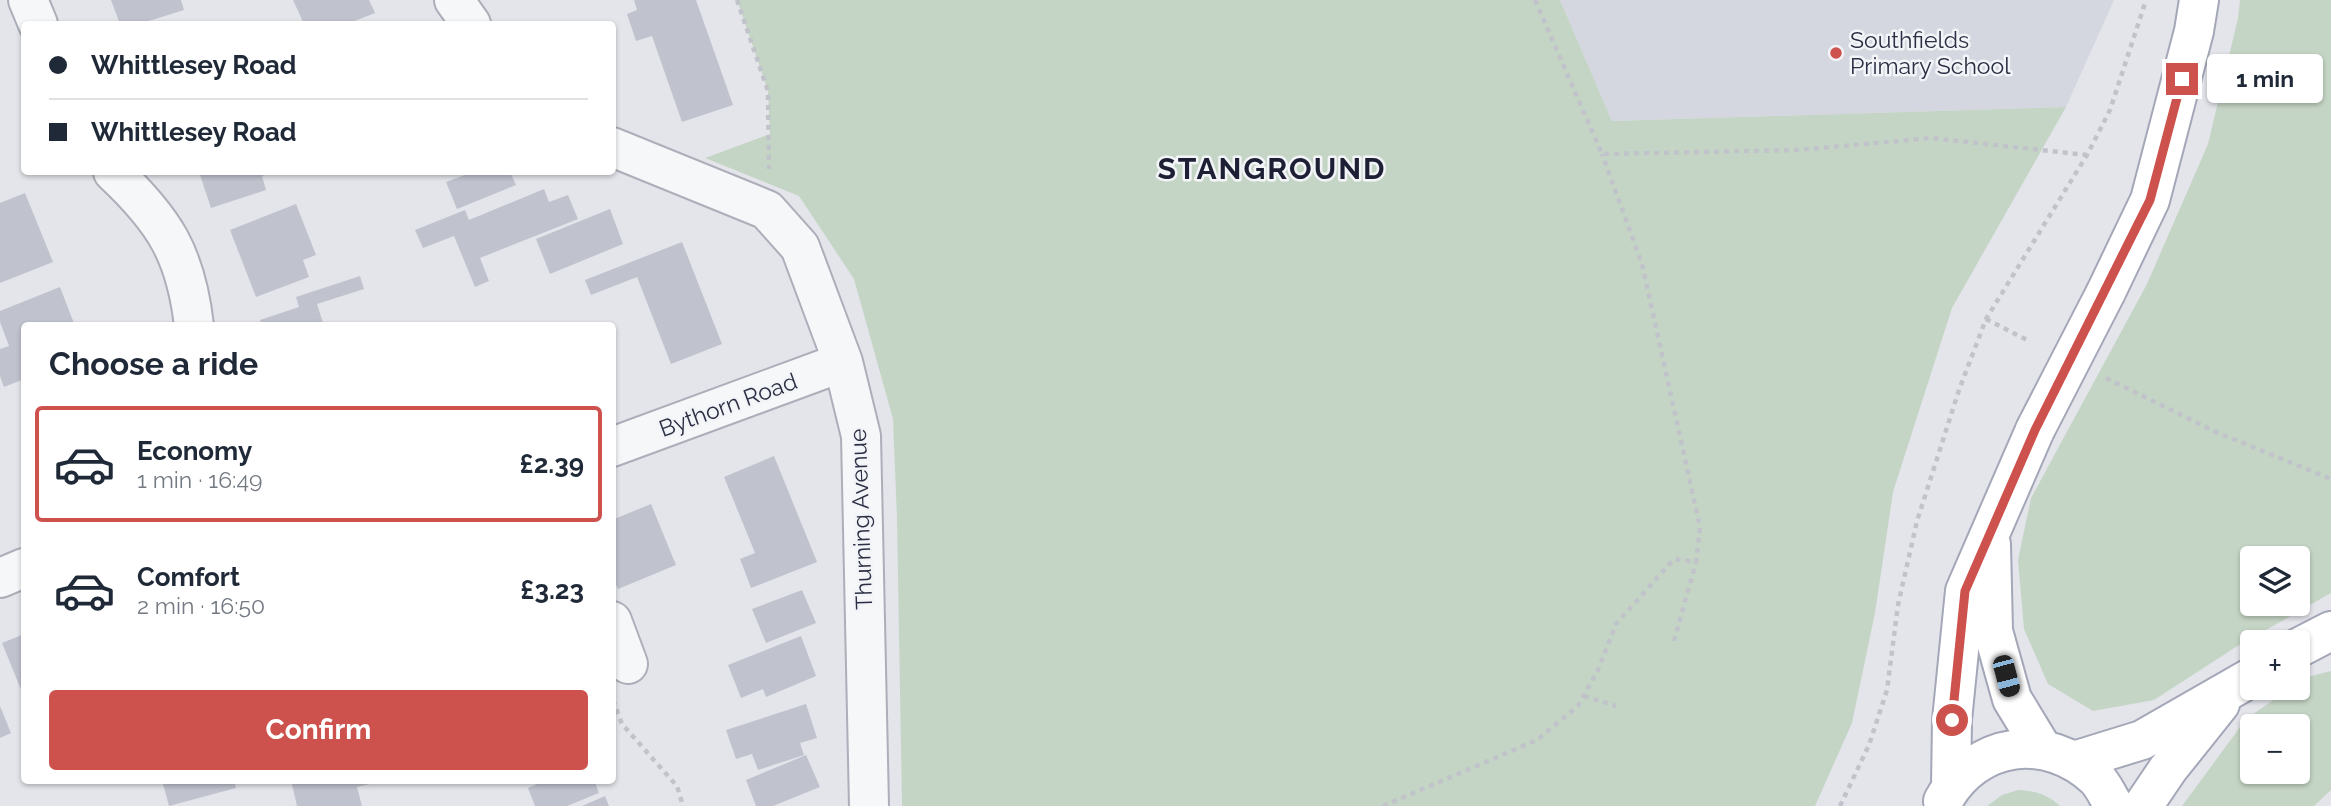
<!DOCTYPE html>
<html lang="en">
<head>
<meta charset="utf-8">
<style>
	:root { --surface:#fff; --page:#f2f2f3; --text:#1f2937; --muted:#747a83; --line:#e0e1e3; --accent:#cd514c }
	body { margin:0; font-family:Raleway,sans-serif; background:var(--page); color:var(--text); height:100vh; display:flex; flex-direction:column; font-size:26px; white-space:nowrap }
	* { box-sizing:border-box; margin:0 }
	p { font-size:23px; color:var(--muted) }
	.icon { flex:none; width:38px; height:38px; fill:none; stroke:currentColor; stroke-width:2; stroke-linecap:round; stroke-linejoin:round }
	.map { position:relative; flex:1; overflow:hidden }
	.details { position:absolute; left:21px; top:322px; width:595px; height:462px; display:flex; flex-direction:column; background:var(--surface); border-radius:7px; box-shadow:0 2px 5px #0004 }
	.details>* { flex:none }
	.banner { position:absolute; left:21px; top:21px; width:595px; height:154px; border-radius:7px; box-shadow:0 2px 5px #0004; display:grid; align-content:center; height:154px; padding:0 28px; background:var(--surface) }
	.tools { position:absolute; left:2240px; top:546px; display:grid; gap:14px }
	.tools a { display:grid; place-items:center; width:70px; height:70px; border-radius:7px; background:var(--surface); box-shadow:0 2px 5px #0004; font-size:35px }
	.end { position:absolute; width:32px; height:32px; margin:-16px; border:9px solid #cd514c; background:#fff; box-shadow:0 0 0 4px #fff }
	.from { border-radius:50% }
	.bubble { position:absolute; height:49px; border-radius:7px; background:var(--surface); box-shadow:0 2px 5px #0004; font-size:23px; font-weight:700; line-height:49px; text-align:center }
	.car { position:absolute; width:21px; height:42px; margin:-21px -10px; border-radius:9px; box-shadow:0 0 5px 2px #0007; background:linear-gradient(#222 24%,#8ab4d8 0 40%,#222 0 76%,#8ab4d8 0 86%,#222 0) }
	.banner b { display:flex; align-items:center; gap:24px; height:66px; font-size:26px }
	.banner b+b { border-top:2px solid var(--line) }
	.banner i { width:18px; height:18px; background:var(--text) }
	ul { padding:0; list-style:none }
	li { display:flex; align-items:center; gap:21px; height:116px; margin:0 14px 10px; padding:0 14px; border:4px solid transparent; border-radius:7px }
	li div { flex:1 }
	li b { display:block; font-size:26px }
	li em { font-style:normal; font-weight:700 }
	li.on { border-color:var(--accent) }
	li>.icon { width:63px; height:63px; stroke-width:1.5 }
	h2 { padding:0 28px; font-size:32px; line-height:84px }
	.action { display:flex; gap:14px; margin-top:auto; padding:14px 28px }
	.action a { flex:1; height:80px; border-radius:7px; background:var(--accent); color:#fff; font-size:28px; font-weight:700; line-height:80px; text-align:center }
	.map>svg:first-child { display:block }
	.built { fill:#d5d7e0 }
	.green { fill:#c5d5c5; fill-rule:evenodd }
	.building { fill:#c0c3ce }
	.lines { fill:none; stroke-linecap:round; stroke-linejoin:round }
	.minor-casing { stroke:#acaeb9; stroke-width:42 }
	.major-casing { stroke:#a3a7b7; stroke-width:42 }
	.path { stroke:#c1c3ca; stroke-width:4.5; stroke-dasharray:5 5; stroke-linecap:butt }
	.minor { stroke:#f6f7f9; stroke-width:38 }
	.major { stroke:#fff; stroke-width:38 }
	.major-bridge-casing { stroke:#a3a7b7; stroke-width:42; stroke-linecap:butt }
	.major-bridge { stroke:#fff; stroke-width:38 }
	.route { stroke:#cd514c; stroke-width:9 }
	.poi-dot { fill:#cd514c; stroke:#f3f4f8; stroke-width:2.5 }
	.labels { text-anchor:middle; stroke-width:5; stroke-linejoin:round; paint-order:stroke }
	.poi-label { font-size:23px; fill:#2b2f43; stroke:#f3f4f8; text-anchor:start }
	.street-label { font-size:23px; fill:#2b2f43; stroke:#f3f4f8 }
	.district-label { font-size:30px; font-weight:bold; letter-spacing:2px; fill:#1d2034; stroke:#f3f4f8 }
</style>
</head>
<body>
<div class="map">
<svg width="2331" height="806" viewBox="0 0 2331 806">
	<rect width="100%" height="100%" fill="#e3e5eb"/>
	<path class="built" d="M1560 0H2114L2066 107 1612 121Z"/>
	<path class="green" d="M737 0H1560L1612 121 2066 107 1952 308 1893 492 1875 613 1852 723 1815 806H902L897 519 893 419 854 279 799 196 705 158 770 134 768 91Z
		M2240 0H2331V593L2236 647 2154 700 2093 711 2048 684 2024 629 2018 560 2031 498 2147 284 2208 144 2238 18ZM2252 558H2298V604H2252Z
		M2331 671V790L2314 806H2182L2246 719 2291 688H2298V683L2307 677ZM2252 726H2298V772H2252Z
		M2018 790C2035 791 2047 794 2060 806H1987L2002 795Z"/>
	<path class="building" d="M111 0H181L184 10 139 24H120Z
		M293 0H369L375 13 347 24H304Z
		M634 0H696L733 105 682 122 652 36 636 41 627 14 637 10Z
		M199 172H274L262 176 266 190 211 208Z
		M473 172H510L516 185 457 209 446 182Z
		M544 189 549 202 568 195 578 219 480 258 489 281 475 287 454 236 423 248 415 230 465 210 469 220Z
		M25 193 53 262 0 283V203Z
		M296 204 316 255 303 260 309 277 256 297 230 230Z
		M610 209 623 244 550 274 536 239Z
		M682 242 722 344 671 364 637 277 591 295 585 280Z
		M360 276 364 289 317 304 324 326H262L260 320 299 307 296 297Z
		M60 287 75 326H24V379L4 387 0 376V349L9 346 0 322V311Z
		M774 456 817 562 751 588 740 559 755 553 724 477Z
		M651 504 676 565 618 589 612 576V520Z
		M802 590 816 623 766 643 752 609Z
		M24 634V697L2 643Z
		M801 636 816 676 766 697 763 689 741 698 728 665Z
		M806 704 817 738 800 743 804 755 758 770 752 754 736 759 726 730Z
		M0 706 11 733 0 738Z
		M806 755 820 787 773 806H756L746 780Z
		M162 780H234L236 788 169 806Z
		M291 780H373L374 783 357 787 362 806H297Z
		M546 780H594L599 793 567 806H535L528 788Z
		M605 796 609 806H582Z"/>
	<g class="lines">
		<defs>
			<path id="minor" d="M28 0 38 24
				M454 0 471 24
				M612 147 767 210 800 247 843 362 861 436 869 806
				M113 172C164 220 186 254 194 326
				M612 447 843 362
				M0 578 24 568
				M612 621 628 664"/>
			<path id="major" d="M2106 292 2150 200 2194 31 2199 0
				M1991 544 1993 631 2012 699 2043 750
				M2298 648 2331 631
				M2074 761 2142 740 2252 677
				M1951 786 1952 720 1965 591 2035 430
				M1943 801C1976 741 2047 732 2096 778 2104 786 2108 797 2114 806
				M2143 806 2168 769 2220 704"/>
		</defs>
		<use href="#minor" class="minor-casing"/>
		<use href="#major" class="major-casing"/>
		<path class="path" d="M737 0 768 91 769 169
			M1535 0 1602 154 1799 150 1931 138 2087 155
			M1986 319 2029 341
			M2106 378 2216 432 2331 479
			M1674 641 1696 562
			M1584 696 1616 706
			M613 700 622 724 677 786 683 806
			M1383 806 1537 740 1578 706 1598 670 1616 624 1674 559 1696 562 1700 527 1642 264 1602 154
			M1840 806 1869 745 1887 690 1898 605 1917 521 1959 390 1986 319 2087 155 2110 110 2146 0"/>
		<use href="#minor" class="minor"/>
		<use href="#major" class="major"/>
		<defs>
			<path id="major-bridge" d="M2035 430 2106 292"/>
		</defs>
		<use href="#major-bridge" class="major-bridge-casing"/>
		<use href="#major-bridge" class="major-bridge"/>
	</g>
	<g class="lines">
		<path class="route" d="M1952 720 1965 591 2035 430 2150 200 2182 79"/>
	</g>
	<circle class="poi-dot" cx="1836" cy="53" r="7"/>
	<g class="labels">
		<g class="poi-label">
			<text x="1850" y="48">Southfields<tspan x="1850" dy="26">Primary School</tspan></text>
		</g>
		<g class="street-label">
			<text transform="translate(728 405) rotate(-20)" y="8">Bythorn Road</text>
			<text transform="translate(861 519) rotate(-92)" y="8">Thurning Avenue</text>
		</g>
		<g class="district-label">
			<text x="1272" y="179">STANGROUND</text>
		</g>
	</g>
</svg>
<div class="tools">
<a><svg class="icon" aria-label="layers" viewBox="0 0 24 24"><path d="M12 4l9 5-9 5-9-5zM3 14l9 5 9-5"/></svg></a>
<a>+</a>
<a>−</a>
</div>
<i class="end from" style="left:1952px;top:720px"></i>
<i class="end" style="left:2182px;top:79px"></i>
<div class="bubble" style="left:2207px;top:54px;width:116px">1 min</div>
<i class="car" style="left:2006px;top:676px;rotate:165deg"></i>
<div class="banner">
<b><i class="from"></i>Whittlesey Road</b>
<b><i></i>Whittlesey Road</b>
</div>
<section class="details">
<h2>Choose a ride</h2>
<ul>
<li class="on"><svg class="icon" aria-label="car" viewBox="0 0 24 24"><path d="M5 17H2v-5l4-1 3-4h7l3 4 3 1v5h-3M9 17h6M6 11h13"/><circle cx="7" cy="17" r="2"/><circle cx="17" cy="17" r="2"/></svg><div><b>Economy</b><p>1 min · 16:49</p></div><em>£2.39</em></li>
<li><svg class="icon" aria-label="car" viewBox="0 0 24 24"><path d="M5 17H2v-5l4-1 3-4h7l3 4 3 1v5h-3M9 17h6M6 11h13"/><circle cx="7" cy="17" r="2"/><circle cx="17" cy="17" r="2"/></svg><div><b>Comfort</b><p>2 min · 16:50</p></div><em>£3.23</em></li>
</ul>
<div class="action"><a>Confirm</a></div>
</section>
</div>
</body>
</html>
